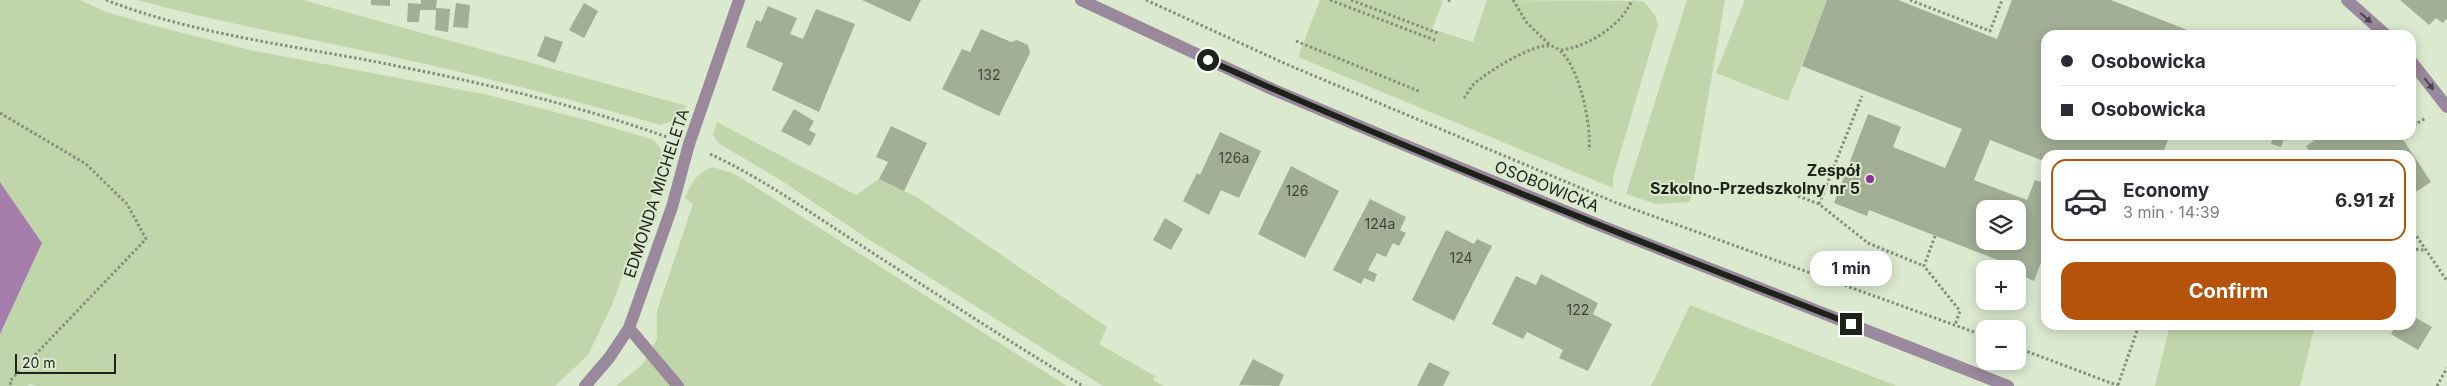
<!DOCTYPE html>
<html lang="en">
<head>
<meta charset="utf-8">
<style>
	:root { --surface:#fff; --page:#f2f2f3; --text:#2b2b33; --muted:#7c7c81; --line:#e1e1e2; --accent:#b45309 }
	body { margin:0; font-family:Inter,sans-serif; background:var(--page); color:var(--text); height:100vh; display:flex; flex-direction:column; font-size:19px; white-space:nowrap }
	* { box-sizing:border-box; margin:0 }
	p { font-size:16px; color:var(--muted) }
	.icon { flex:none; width:28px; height:28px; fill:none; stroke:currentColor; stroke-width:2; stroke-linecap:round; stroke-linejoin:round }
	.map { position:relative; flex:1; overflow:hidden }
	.sheet { position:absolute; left:2041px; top:150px; width:375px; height:180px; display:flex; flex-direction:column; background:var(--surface); border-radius:15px; box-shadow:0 2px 12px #0003 }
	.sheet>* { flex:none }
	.guide { position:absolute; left:2041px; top:30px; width:375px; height:110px; border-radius:15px; box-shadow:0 2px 12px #0003; display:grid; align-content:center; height:110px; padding:0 20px; background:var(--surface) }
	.fabs { position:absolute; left:1976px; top:200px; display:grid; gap:10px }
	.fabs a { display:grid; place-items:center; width:50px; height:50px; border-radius:10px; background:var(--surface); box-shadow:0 2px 12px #0003; font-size:25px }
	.scale { position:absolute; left:15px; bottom:12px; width:101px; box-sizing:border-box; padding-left:5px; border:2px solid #1e231a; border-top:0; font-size:14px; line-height:18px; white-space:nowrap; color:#1e231a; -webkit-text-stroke:4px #dbe9cf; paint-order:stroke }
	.end { position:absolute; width:22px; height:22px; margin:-11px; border:6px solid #1e231a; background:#fff; box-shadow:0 0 0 2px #fff }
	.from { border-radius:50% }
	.bubble { position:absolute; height:35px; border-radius:15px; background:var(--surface); box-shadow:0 2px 12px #0003; font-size:16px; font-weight:700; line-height:35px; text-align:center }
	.guide b { display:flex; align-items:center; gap:18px; height:48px; font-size:19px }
	.guide b+b { border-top:1px solid var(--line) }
	.guide i { width:12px; height:12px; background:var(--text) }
	ul { padding:9px 0 0; list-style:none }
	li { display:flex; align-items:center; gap:15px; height:82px; margin:0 10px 8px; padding:0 10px; border:2px solid transparent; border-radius:15px }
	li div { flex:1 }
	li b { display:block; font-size:19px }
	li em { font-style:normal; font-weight:700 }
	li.current { border-color:var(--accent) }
	li>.icon { width:45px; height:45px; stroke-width:1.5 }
	.cta { display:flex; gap:10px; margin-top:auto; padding:10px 20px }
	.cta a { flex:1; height:58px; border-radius:15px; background:var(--accent); color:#fff; font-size:20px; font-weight:700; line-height:58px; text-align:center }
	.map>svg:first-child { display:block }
	.green { fill:#c0d6aa }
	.water { fill:#a67eab }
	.building { fill:#a2af96; fill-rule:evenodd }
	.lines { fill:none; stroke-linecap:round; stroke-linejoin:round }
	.path { stroke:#848e7c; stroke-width:3; stroke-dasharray:2.5 2.5; stroke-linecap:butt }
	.service { stroke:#9a889c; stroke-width:12 }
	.minor { stroke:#9a889c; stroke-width:12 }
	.tertiary { stroke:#9a889c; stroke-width:12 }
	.oneway { fill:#494648 }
	.route { stroke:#1e231a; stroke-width:6 }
	.poi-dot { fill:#8b2f9a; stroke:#dbe9cf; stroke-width:2 }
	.labels { text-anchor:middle; stroke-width:4; stroke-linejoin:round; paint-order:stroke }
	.number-label { font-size:14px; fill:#3f4639 }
	.poi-label { font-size:16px; font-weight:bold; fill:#1e231a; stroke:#dbe9cf; text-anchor:end }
	.street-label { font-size:16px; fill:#1e231a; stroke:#dbe9cf }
</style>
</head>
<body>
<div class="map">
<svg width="2447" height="386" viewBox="0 0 2447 386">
	<rect width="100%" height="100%" fill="#dbe9cf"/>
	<path class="green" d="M0 0H80L106 12 155 26 250 50 488 95 590 121 654 140 661 149 664 164 612 305 588 355 555 386H36L30 384 27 386H0V334L42 243 0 182Z
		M137 0H303L687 106 675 120 661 125C575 101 490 78 403 59 314 39 225 24 137 0Z
		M1320 0H1439L1443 1 1432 29 1473 42 1487 0 1643 1 1655 15 1658 25 1613 177V188L1298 57Z
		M1687 0H1725L1690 202 1656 204 1626 194Z
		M1745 0H1827L1788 101 1716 73Z
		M717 122 856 195 879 179 915 196 1107 327 1099 344 1155 376 1153 380 1164 386H1103L865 237 779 179 718 143 713 134Z
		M713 167 735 174 1067 386H616L643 364 657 339V311L693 204 685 198C692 182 696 173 713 167Z
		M1690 305 1897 386H1651Z
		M2170 325H2315L2300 386H2155Z"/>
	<path class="water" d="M0 182 42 243 0 334Z"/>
	<path class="building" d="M371 0H390V6L371 5Z
		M421 0H437L436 8 450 9 448 32 435 30 436 10H420L419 22H407L408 3 421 4Z
		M862 0H921L910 22Z
		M1827 0H1898L1997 39 2012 0H2111L2200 35H2046V135H2170L2162 155H2046V162L1990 140 1974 180 2027 200 2035 180 2046 184V249L2034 281 2018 274V269L2001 268 2003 262 1869 210 1867 216 1834 203 1868 114 1901 127 1893 147 1945 168 1962 129 1802 66ZM1985 209H2018V241H1985Z
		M2400 0H2447V18L2443 23 2436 18 2429 25Z
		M456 3 470 5 468 28 453 27Z
		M584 3 598 11 584 38 569 30Z
		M768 6 797 18 790 34 803 39 816 9 855 24 819 112 772 90 783 63 746 47 756 20 761 22Z
		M981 29 1011 42 1017 40 1028 45 1030 53 999 116 942 89 962 49 970 52Z
		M545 36 563 42 555 63 537 56Z
		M794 109 814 121 809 130 816 134 810 146 781 131Z
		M891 126 927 143 904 191 879 179 888 162 876 157Z
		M1220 132 1261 151 1239 198 1221 190 1209 215 1183 201 1197 173 1200 175Z
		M2274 135H2285L2281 147 2271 144Z
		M2322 135H2400L2431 182 2411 195V155H2312L2306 146Z
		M1291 166 1339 191 1305 258 1258 234Z
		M1370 199 1406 217 1400 230 1406 233 1399 246 1393 243 1386 257 1377 253 1368 270 1377 274 1374 282 1364 278 1361 284 1333 270Z
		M1165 218 1183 229 1171 250 1153 240Z
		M1446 230 1474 244 1477 239 1492 246 1454 321 1412 300Z
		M1541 274 1598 303 1593 314 1612 324 1588 371 1559 358 1563 350 1527 332 1523 339 1492 324 1516 276 1536 285Z
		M2411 315 2432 327 2418 350 2391 334 2396 325H2411Z
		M1253 359 1284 375 1279 386 1239 385Z
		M1429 362 1450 372 1443 386H1417Z"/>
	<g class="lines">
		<path class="path" d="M106 0C193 34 290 45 382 63 479 82 574 104 667 137
			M1146 0 1286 64 1614 202 1985 336
			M1330 0 1437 41
			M1351 0 1440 34
			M1448 0 1451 1
			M1513 0 1527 23 1550 45
			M1910 0 1990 31 2002 0
			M1296 41 1421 92
			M1561 50C1588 47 1622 25 1632 0
			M1464 98C1467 94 1470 89 1473 85 1485 73 1535 42 1551 46 1578 52 1592 127 1589 150
			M0 113 86 164 127 204 146 239 10 381 11 386
			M2411 118 2416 124 2426 118
			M2411 128 2416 124
			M2400 136 2402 135
			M710 154C764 179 812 214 862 246 935 293 1008 341 1083 386
			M1798 196 1819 204 1868 243 1924 266
			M1819 204 1862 96
			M2411 228 2447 281
			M1935 236 1924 266 1960 311 1955 325
			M2411 249 2425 250
			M2018 348 2119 386
			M2118 385 2139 325
			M2437 386 2447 368"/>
		<path class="service" d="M629 328 678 386
			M585 386 609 358 629 328 672 207 689 144"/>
		<path class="minor" d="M2347 0 2386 35
			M2411 61 2447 107
			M689 144 739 0"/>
		<path class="tertiary" d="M1081 0 1274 90 1402 144 1604 227 2008 386"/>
	</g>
	<defs><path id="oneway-solid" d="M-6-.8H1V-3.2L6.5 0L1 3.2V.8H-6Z" transform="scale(1.25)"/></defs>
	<g class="oneway">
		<use href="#oneway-solid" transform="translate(2366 18) rotate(41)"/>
		<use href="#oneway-solid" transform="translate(2429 84) rotate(52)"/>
	</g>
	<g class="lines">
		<path class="route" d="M1208 60C1419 155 1635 240 1851 324"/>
	</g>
	<circle class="poi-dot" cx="1870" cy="179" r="5"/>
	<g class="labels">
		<g class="number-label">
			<text x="989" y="80">132</text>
			<text x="1234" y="163">126a</text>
			<text x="1297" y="196">126</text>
			<text x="1380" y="229">124a</text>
			<text x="1461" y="263">124</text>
			<text x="1578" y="315">122</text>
		</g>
		<g class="poi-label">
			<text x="1860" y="176">Zespół<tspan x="1860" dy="18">Szkolno-Przedszkolny nr 5</tspan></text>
		</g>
		<g class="street-label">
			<text transform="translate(1547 186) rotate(22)" y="6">OSOBOWICKA</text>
			<text transform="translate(656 193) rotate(-72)" y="6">EDMONDA MICHELETA</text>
		</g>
	</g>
</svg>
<div class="fabs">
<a><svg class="icon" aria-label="layers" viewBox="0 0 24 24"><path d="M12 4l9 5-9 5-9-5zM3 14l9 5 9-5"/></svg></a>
<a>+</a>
<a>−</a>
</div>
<div class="scale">20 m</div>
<i class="end from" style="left:1208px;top:60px"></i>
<i class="end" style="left:1851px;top:324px"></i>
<div class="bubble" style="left:1810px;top:251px;width:82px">1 min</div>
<div class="guide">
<b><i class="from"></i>Osobowicka</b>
<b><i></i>Osobowicka</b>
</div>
<section class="sheet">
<ul>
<li class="current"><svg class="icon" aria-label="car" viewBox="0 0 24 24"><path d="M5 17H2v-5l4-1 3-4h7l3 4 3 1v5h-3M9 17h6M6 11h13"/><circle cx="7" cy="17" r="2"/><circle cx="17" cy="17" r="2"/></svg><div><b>Economy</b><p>3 min · 14:39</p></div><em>6.91 zł</em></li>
</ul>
<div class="cta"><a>Confirm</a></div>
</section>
</div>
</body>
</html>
